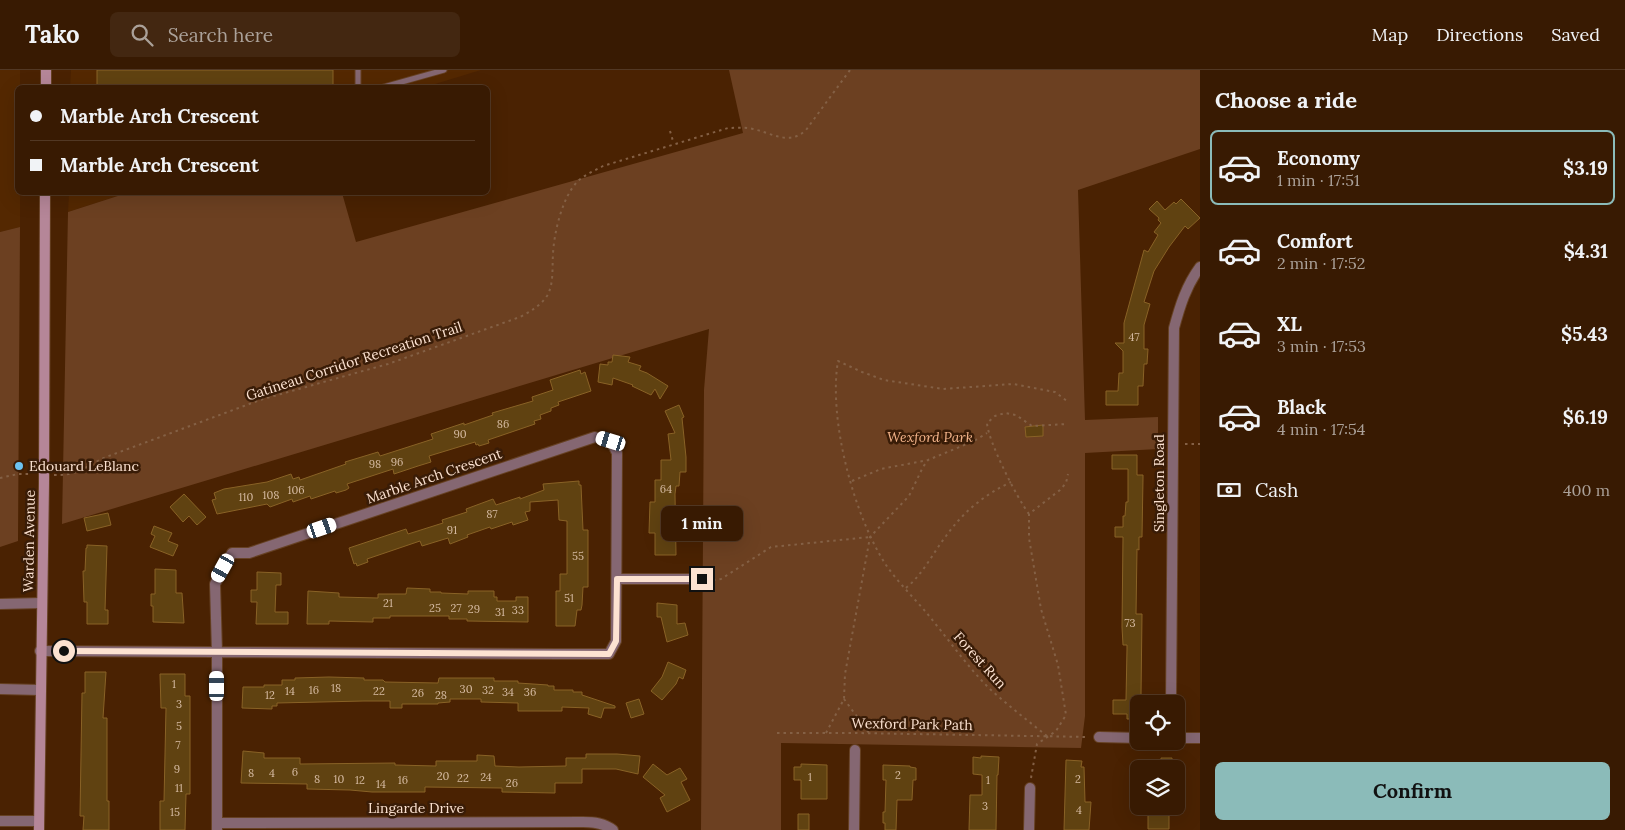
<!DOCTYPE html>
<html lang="en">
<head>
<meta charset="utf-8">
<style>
	:root { --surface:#381a02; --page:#432711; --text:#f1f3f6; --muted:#aba199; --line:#523824; --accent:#8bbbb9 }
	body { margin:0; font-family:Lora,serif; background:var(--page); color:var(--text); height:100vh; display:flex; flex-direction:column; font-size:19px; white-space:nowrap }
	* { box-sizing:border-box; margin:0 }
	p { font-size:16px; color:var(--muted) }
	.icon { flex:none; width:28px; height:28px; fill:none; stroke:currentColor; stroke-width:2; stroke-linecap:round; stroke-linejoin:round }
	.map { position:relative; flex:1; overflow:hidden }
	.panel { display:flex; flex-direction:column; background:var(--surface); width:425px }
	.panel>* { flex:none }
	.hud { position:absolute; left:15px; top:15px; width:475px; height:110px; border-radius:8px; box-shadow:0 5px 20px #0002,0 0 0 1px var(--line); display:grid; align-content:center; height:110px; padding:0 15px; background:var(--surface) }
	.fabs { position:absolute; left:1130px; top:625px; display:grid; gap:10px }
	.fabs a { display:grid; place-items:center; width:55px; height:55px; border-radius:8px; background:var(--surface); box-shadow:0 5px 20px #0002,0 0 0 1px var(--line); font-size:25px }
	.end { position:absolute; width:22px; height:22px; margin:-11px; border:6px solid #fce2d1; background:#111; box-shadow:0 0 0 2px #111 }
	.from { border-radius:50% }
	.bubble { position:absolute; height:35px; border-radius:8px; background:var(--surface); box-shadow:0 5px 20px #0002,0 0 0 1px var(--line); font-size:16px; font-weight:700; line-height:35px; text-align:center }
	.car { position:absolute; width:15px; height:30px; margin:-15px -8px; border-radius:6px; box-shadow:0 0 4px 1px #0007; background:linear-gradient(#fff 24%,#345 0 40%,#fff 0 76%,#345 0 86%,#fff 0) }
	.hud b { display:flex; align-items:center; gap:18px; height:48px; font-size:19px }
	.hud b+b { border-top:1px solid var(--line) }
	.hud i { width:12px; height:12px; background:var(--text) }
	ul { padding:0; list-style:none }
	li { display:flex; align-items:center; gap:15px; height:75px; margin:0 10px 8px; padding:0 5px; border:2px solid transparent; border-radius:8px }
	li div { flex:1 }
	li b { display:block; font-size:19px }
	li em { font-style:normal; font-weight:700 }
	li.current { border-color:var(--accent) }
	li>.icon { width:45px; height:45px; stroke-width:1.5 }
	h2 { padding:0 15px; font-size:22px; line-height:60px }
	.pay { display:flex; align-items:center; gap:12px; height:55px; padding:0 15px; font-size:19px }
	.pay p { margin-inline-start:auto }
	.cta { display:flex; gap:10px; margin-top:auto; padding:10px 15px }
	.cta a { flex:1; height:58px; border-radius:8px; background:var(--accent); color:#111; font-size:20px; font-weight:700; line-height:58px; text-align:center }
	header { display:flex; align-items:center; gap:30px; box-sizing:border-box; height:70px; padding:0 25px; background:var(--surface); border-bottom:1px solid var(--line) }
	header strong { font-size:24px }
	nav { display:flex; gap:28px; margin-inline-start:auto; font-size:18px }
	.search { width:350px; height:45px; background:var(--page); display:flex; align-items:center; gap:12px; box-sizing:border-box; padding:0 18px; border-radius:8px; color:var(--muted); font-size:19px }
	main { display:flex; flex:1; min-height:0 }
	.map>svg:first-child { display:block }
	.built { fill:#542801 }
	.green { fill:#6c4021 }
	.building { fill:#604211; stroke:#896226 }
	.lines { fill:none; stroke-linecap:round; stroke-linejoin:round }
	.service-casing { stroke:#664123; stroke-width:7 }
	.minor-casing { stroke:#664123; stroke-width:12 }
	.secondary-casing { stroke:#664123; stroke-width:12 }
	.path { stroke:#846045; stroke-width:2; stroke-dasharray:2.5 4; stroke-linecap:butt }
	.service { stroke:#856772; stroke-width:5 }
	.minor { stroke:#856772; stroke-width:10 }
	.secondary { stroke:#b58698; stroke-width:10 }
	.route { stroke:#fce2d1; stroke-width:6 }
	.poi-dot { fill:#6cc3f2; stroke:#391c07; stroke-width:2 }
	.labels { text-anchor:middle; stroke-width:5; stroke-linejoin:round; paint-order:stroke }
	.number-label { font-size:11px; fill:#d5baa1 }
	.street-label { font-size:14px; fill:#fce2d1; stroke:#391c07 }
	.park-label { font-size:14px; font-style:italic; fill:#f4b48a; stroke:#391c07 }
	.poi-label { font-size:14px; fill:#fce2d1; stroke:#391c07; text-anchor:start }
</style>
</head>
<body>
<header>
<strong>Tako</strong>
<div class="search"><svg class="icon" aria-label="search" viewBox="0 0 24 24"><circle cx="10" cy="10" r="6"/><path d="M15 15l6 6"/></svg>Search here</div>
<nav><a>Map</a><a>Directions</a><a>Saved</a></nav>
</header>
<main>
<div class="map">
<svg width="1200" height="760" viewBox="0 0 1200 760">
	<rect width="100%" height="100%" fill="#4a2202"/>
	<path class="built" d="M0 0H20V17L18 18V122L20 123V157L0 162Z
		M71 0H481L422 18H70Z
		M69 123V122L127 123 68 142Z"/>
	<path class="green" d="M729 0H1200V79L1078 120 1085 350 1158 347V379L1085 383V646L1081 678 781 673V760H701L704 320 709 259 62 454 68 142 127 123H342L356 172 743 63Z
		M20 157 18 471 0 477V162Z"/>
	<path class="building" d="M97 0H333V18H97Z
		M1181 129 1200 148 1188 159 1185 156 1169 177 1154 201 1144 232 1150 234 1144 255V279H1148L1147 294H1144L1143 316H1138V335H1106V321H1118L1119 303H1123V281L1115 273H1124V253L1144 180 1148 182 1158 165 1154 162 1161 153 1158 150 1159 148 1149 139 1157 131 1165 140 1174 132 1176 134Z
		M613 285 630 287 628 292 641 296 639 300 647 303 668 316 660 329 655 319 651 325 632 316 633 315 613 308 612 315 598 312 600 294 608 295V292H612Z
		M580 300 581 304 585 302 591 321 558 332 559 335 551 338V341L540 345 541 349 534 351 535 354 488 370 489 373 479 376 478 374 476 375 475 372 429 386 431 392 418 396 394 404 393 399 347 414 349 418 346 420 336 423 335 421 311 429 310 426 293 432 292 429 270 437 267 434 217 444 212 430 216 429 214 423 224 419 267 412 291 404 293 409 299 407 300 410 346 394 345 392 378 382 380 386 433 369 431 364 464 353V355L493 345 492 343 533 331 532 327 553 320 550 310Z
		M679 335 684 347 682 348 686 387V402H680L679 416H676L675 424 676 485H655V463H649L650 432H655V410H661V390H671L668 364 675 363 665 341Z
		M1043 355V366L1026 367 1025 357Z
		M1112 385H1137V405H1143V408L1142 467H1139V480L1137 479 1136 544H1142L1141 625H1138L1137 649H1127V644H1113V630H1126L1127 579V575H1123L1122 557 1123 467H1115V457H1123V446H1125L1126 432H1128V399H1112Z
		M579 411V415H581L583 460H588V517H583L582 535 581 540H577L575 556H556V521H560V504H567V451L559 450 558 430 530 432V441L525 442 528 450 513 455 512 452 491 459 490 457 467 465 468 467 450 474 448 468 422 476 420 471 367 489 368 492 357 496 356 493 354 494 349 478 406 459 408 464 443 453 442 450 467 442 466 439 493 429 496 435 520 427V429L544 420 543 414Z
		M184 424 206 447 197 455 189 446 183 452 170 437Z
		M108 443 111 455 87 461 84 448Z
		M154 456 172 463 168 471 178 475 173 486 150 477 155 466 151 464Z
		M87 475 107 476 105 540H108V554H87V532H84L83 501H85L86 478H87Z
		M155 499 176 500V523H182L184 553 153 552V536H151V524H155Z
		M257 502 281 503V515H276L275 542H288V554H256L257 532H251V520H257Z
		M407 518 430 519V522H441V523L468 524V521H494V527H497V531H516V527H528V552L467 551V549H449V546H390V548H373V552L329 551V554H307L308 521 339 523V527L378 528V524H406Z
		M657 533 677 535V554L685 553 688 565 667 572 661 547H657Z
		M668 592 686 600 683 609 679 607 676 614 662 630 651 621 662 607Z
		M85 602H106L103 648H107V731H109V760H83L84 746H80L82 623H85Z
		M160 604H185V626H190V724H186L185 760H160V731H164L166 638H161Z
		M329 607 364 608V610H383L385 612 438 613 439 608H494V611H518V613L548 615V616H554V620H573V622H582V625L615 636V638H604L601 648 588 644 589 638 562 637V641H518V633L481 632V629H450V632L438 633V634H402V638H390V631H364L277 633V636H272V639L242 638 243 617H264V615H282V610H295V608Z
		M639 629 644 644 631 648 626 633Z
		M243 681 264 683V688H300V694L395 693V695L436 696V691H477V685L494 686 495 696 519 697 566 696V688H586V684H617L640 686 638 704 616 699H582V713H555V723L502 722V718L425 717V722H372L350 720 307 719V714L241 713Z
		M981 686 999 687 998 705H997L996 760H969L970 725H982V705L973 704V687L981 688Z
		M1161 688H1172V699H1161Z
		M1066 690 1082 691 1081 697H1084L1085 732H1091L1089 760H1064Z
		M653 694 667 705 680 698 687 709 681 712 690 730 667 742 660 728 665 725 643 707Z
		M801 694 827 695V729H801V710H794V697H801Z
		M883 695 910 696V697L916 698V710H913L912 730H897L896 760H885V753H883V742H885L886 710H883Z
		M798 744H809V760H798Z
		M1148 745H1169V759H1148Z"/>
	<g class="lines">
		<defs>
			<path id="service" d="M358 18V0
				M380 18 444 0"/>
			<path id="minor" d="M617 509H702
				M0 534 41 533
				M40 581C213 582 386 583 559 584H609L616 571 617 383 611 371 595 367 249 483H232L215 514 217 582V760
				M0 619 40 620
				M1171 634 1174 258C1180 236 1186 216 1200 197
				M1099 667 1139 668
				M1176 668H1200
				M0 751H39
				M217 753 583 752C594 752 604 753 613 760
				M854 760 855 680
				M1029 760 1030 718"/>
			<path id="secondary" d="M46 18V0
				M39 760 44 413 45 122"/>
		</defs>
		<use href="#service" class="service-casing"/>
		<use href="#minor" class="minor-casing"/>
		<use href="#secondary" class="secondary-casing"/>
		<path class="path" d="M670 61 673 71
			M1185 374H1200
			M54 405C78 406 86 396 106 387L263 329 388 294 520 247C531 241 540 236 547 226 554 214 552 198 553 184 554 163 562 128 577 112 584 105 594 101 603 96L728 58C736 58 744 57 753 59 772 63 789 76 806 60L850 0
			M0 408 18 404H32
			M852 411 881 399 928 390 974 371 987 363
			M1029 444C1017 428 988 371 987 353L995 346 1005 343 1016 345 1032 356 1067 354
			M713 510 721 509 771 477 870 467
			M906 518C923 504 933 483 946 466 963 442 984 425 1011 412
			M844 629 869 663
			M777 663H856L1089 667
			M826 663 844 629 845 604 870 467 909 426 923 397 928 390
			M1047 666C1028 651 1009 636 991 620 968 598 946 566 925 541 912 526 897 511 886 495 854 446 828 349 838 291L862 302 884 310 943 319 1013 314 1055 322 1067 331
			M1031 708 1037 674 1056 661 1066 645 1058 595 1041 539 1029 468V444L1060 420 1066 413 1068 404"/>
		<use href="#service" class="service"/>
		<use href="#minor" class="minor"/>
		<use href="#secondary" class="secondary"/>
	</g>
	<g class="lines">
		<path class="route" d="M64 581 609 584 616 571 617 509H702"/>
	</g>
	<circle class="poi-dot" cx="19" cy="396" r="5"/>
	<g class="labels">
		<g class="number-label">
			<text x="1134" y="271">47</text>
			<text x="503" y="358">86</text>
			<text x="460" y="368">90</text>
			<text x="397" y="396">96</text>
			<text x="375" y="398">98</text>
			<text x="666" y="423">64</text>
			<text x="296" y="424">106</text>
			<text x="271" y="429">108</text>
			<text x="246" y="431">110</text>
			<text x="492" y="448">87</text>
			<text x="452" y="464">91</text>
			<text x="578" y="490">55</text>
			<text x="569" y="532">51</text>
			<text x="388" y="537">21</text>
			<text x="435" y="542">25</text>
			<text x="456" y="542">27</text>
			<text x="474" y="543">29</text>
			<text x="518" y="544">33</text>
			<text x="500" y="546">31</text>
			<text x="1130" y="557">73</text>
			<text x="174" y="618">1</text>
			<text x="336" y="622">18</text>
			<text x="466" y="623">30</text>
			<text x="314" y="624">16</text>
			<text x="488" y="624">32</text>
			<text x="290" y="625">14</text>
			<text x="379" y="625">22</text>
			<text x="508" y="626">34</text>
			<text x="530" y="626">36</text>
			<text x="418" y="627">26</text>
			<text x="270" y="629">12</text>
			<text x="441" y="629">28</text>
			<text x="179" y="638">3</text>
			<text x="179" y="660">5</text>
			<text x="178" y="679">7</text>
			<text x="177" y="703">9</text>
			<text x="295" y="706">6</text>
			<text x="251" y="707">8</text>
			<text x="272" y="707">4</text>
			<text x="898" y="709">2</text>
			<text x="443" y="710">20</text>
			<text x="486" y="711">24</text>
			<text x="810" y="711">1</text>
			<text x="463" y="712">22</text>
			<text x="317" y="713">8</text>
			<text x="339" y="713">10</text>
			<text x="1078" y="713">2</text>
			<text x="360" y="714">12</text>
			<text x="403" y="714">16</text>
			<text x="988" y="714">1</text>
			<text x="512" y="717">26</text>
			<text x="381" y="718">14</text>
			<text x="179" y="722">11</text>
			<text x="985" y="740">3</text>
			<text x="1079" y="744">4</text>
			<text x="175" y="746">15</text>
		</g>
		<g class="street-label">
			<text transform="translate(354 291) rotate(-18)" y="5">Gatineau Corridor Recreation Trail</text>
			<text transform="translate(434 406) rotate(-19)" y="5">Marble Arch Crescent</text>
			<text transform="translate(1159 413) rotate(-90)" y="5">Singleton Road</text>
			<text transform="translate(29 471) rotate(-89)" y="5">Warden Avenue</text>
			<text transform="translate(980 590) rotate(48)" y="5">Forest Run</text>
			<text transform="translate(912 654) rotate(1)" y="5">Wexford Park Path</text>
			<text x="416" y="743">Lingarde Drive</text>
		</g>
		<g class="park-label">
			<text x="930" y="372">Wexford Park</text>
		</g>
		<g class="poi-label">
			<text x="29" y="401">Edouard LeBlanc</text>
		</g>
	</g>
</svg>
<div class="fabs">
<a><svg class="icon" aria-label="locate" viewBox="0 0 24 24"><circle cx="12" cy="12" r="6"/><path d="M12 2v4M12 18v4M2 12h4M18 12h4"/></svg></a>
<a><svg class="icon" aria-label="layers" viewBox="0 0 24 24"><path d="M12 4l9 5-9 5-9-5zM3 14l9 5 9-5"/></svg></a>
</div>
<i class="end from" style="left:64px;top:581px"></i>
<i class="end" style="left:702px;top:509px"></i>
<div class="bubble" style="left:661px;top:436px;width:82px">1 min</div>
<i class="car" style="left:611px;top:371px;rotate:287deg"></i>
<i class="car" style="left:322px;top:458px;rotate:71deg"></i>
<i class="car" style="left:223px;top:498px;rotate:209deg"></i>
<i class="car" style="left:217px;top:616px;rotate:0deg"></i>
<div class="hud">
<b><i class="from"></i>Marble Arch Crescent</b>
<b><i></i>Marble Arch Crescent</b>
</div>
</div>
<section class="panel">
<h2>Choose a ride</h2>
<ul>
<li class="current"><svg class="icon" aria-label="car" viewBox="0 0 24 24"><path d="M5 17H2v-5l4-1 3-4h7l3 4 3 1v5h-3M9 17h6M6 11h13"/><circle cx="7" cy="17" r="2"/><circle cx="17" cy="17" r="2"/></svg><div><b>Economy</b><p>1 min · 17:51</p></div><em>$3.19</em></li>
<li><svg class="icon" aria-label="car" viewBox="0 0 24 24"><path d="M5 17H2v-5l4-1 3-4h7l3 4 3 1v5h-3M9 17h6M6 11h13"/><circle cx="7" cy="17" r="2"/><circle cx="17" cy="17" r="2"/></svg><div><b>Comfort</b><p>2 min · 17:52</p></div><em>$4.31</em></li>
<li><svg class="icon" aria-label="car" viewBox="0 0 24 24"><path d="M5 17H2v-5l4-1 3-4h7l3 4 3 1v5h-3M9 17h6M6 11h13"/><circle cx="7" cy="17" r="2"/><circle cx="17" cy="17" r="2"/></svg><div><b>XL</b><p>3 min · 17:53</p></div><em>$5.43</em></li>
<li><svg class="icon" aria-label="car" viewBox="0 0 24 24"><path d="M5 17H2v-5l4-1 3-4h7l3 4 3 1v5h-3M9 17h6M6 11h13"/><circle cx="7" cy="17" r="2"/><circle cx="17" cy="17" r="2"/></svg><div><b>Black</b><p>4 min · 17:54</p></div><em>$6.19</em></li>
</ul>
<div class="pay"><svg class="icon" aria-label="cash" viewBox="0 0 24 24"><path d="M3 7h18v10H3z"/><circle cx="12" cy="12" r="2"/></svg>Cash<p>400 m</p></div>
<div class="cta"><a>Confirm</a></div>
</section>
</main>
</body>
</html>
